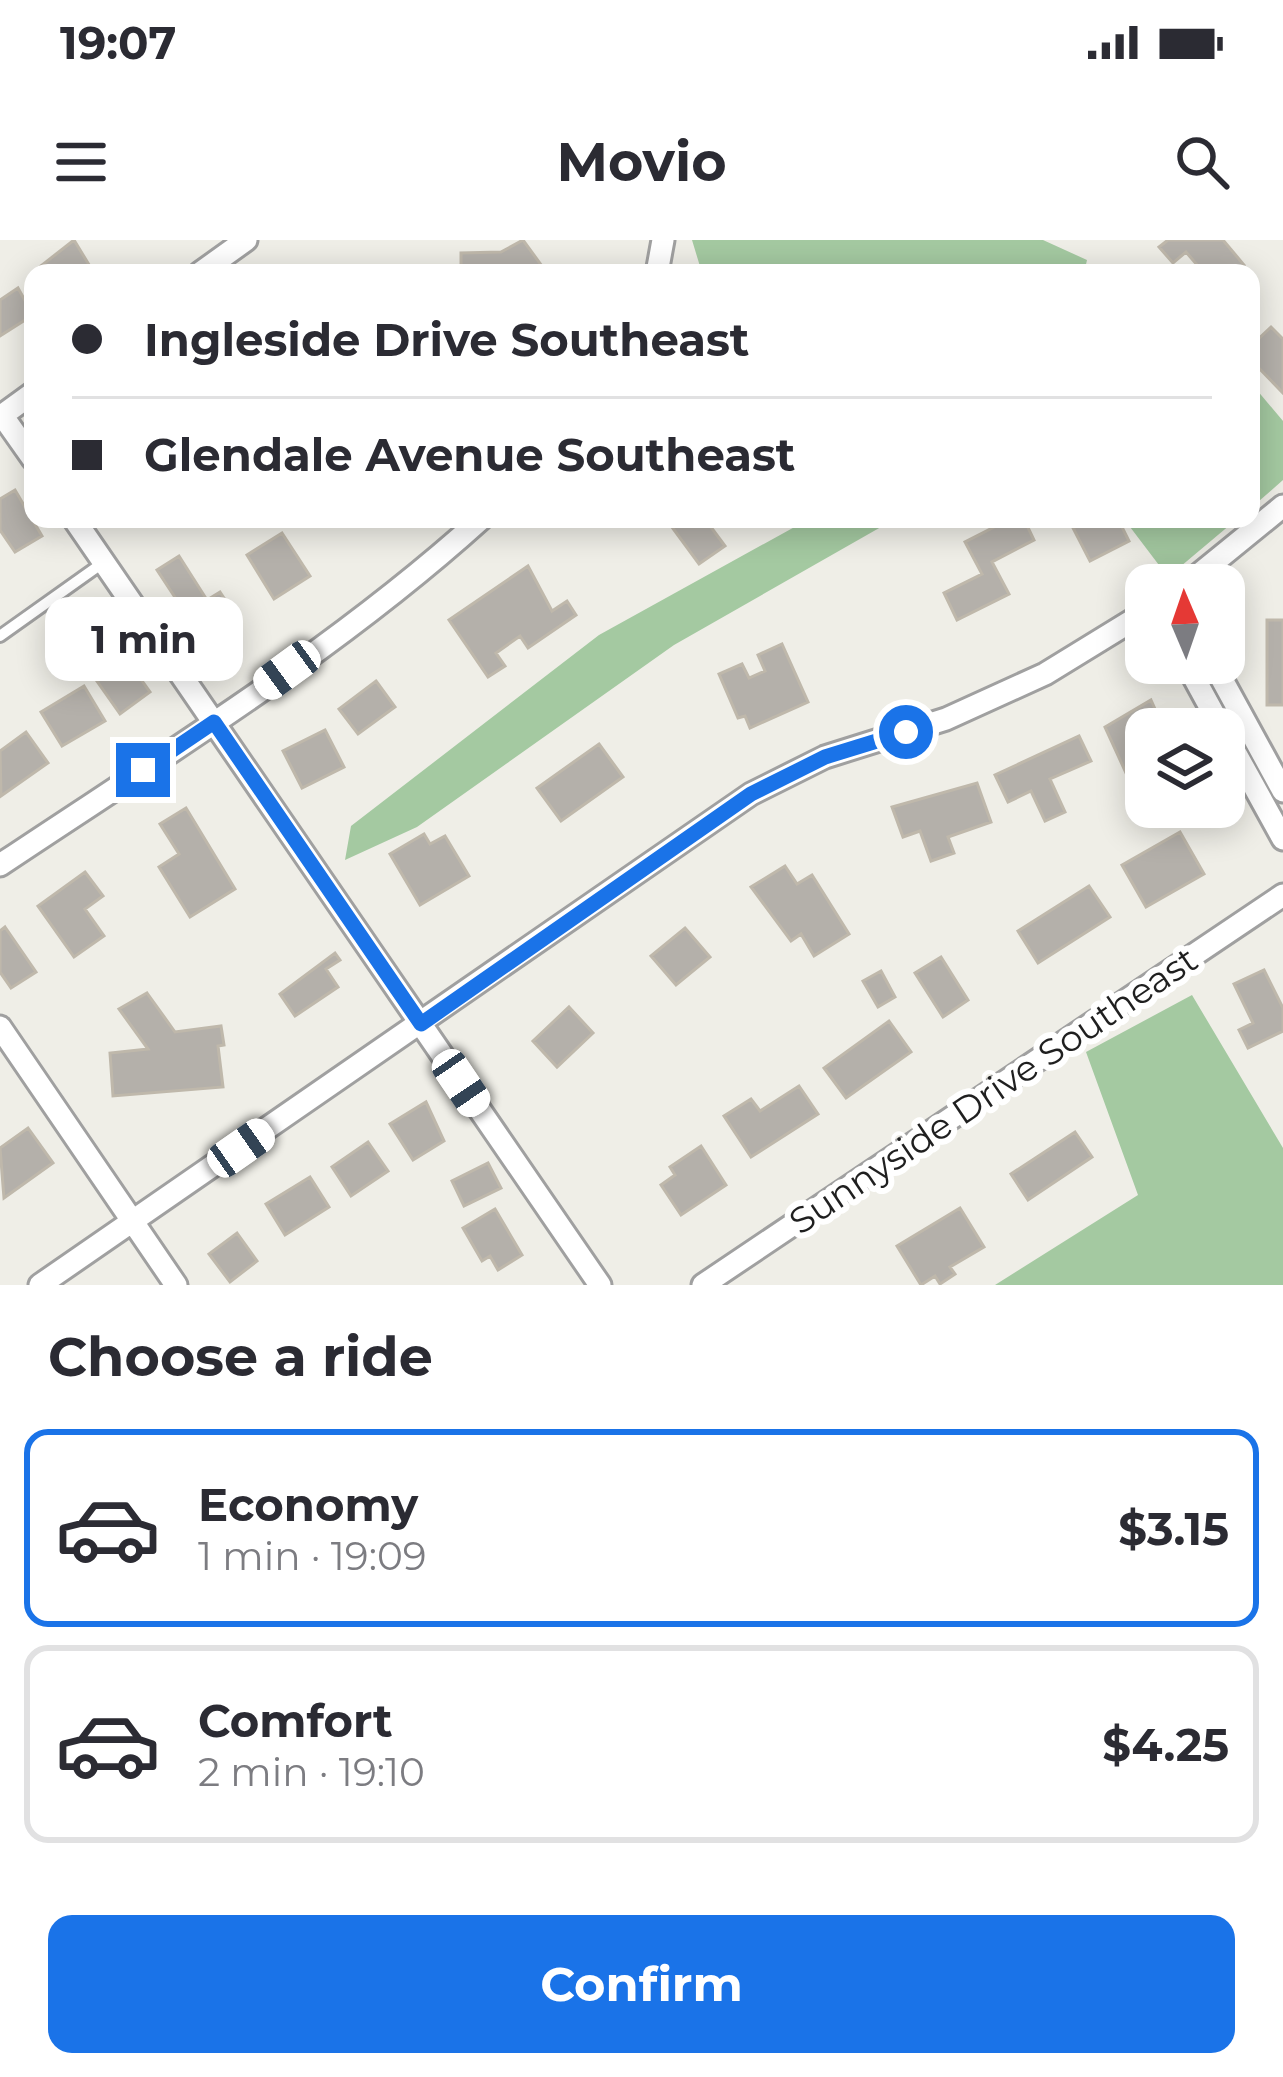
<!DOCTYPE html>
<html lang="en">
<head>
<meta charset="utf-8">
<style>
	:root { --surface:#fff; --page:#f2f2f3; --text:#2b2b33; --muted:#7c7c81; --line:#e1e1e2; --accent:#1a73e8 }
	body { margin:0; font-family:Montserrat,sans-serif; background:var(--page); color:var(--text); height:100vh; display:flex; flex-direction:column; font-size:45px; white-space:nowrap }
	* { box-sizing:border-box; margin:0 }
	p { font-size:39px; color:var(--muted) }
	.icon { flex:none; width:66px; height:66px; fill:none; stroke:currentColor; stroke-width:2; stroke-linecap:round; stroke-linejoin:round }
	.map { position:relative; height:1045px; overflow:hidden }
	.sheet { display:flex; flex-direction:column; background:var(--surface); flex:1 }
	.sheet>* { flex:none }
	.banner { position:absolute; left:24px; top:24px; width:1236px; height:264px; border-radius:24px; box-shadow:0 6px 30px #0003; display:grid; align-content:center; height:264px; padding:0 48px; background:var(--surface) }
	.needle { width:78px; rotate:358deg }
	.controls { position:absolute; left:1125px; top:324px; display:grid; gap:24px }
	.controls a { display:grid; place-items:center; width:120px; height:120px; border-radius:24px; background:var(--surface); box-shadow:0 6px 30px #0003; font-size:60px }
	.end { position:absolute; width:54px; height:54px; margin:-27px; border:15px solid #1a73e8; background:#fff; box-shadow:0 0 0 6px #fff }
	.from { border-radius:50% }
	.bubble { position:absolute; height:84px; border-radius:24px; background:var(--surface); box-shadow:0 6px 30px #0003; font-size:39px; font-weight:700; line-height:84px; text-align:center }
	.car { position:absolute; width:36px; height:72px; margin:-36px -18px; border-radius:15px; box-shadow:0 0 9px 3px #0007; background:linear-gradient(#fff 24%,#345 0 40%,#fff 0 76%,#345 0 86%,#fff 0) }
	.banner b { display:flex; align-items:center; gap:42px; height:114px; font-size:45px }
	.banner b+b { border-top:3px solid var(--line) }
	.banner i { width:30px; height:30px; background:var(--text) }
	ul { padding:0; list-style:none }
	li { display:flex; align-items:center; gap:36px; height:198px; margin:0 24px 18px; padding:0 24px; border:6px solid var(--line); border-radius:24px }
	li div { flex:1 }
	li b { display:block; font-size:45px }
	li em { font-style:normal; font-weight:700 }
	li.on { border-color:var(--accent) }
	li>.icon { width:108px; height:108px; stroke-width:1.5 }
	h2 { padding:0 48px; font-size:54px; line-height:144px }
	.button { display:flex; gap:24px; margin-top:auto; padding:24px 48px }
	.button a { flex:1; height:138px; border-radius:24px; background:var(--accent); color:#fff; font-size:48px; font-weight:700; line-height:138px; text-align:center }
	.status { display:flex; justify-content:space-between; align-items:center; height:84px; padding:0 60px; background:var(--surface); direction:ltr }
	.status svg { height:33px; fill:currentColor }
	header { display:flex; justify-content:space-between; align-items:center; height:156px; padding:0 48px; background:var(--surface); font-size:54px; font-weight:700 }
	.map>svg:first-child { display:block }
	.forest { fill:#a4c9a1 }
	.building { fill:#b4b0aa; stroke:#bfb8ab; stroke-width:3 }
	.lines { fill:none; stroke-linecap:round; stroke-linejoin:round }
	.lane-casing { stroke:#a0a0a0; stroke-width:16 }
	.street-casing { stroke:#a0a0a0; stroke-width:27 }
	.lane { stroke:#fff; stroke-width:10 }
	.street { stroke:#fff; stroke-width:21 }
	.route { stroke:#1a73e8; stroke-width:15 }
	.labels { text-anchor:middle; stroke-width:12; stroke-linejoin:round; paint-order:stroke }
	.street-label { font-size:36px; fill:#1f1f1f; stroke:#fff }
</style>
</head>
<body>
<div class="status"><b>19:07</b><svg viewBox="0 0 49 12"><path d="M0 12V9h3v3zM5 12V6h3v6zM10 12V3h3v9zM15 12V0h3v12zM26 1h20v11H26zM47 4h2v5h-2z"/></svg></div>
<header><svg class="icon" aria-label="menu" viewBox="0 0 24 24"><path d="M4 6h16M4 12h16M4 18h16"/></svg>Movio<svg class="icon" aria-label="search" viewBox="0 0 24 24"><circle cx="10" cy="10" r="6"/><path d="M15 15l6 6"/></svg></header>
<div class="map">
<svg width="1283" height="1045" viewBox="0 0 1283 1045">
	<rect width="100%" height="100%" fill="#efeee7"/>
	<path class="forest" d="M692 0H1043L1087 20 1084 33H702Z
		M1251 143 1283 181V240L1251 268Z
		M809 279H895L674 405 417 587 345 620 351 586 599 395Z
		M1124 279H1237L1168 337Z
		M1192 755 1283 908V1045H995L1138 955 1086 812Z"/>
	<path class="building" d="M74 0 94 33H40L37 29Z
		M523 0 547 33H461V13L501 12Z
		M1168 0H1223L1244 25 1235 33H1204L1186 12 1173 23 1159 7Z
		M18 48 33 75 0 96V60Z
		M1271 87 1283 99V153L1251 120V106Z
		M15 250 42 296 15 312 0 290V259Z
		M666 279H705L725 306 699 324Z
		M1010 279H1024L1034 300 992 322 1009 354 957 380 944 353 982 334 965 302Z
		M1091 279H1118L1129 301 1090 321 1073 288Z
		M282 293 310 336 274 359 247 315Z
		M179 316 207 360 220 352 239 381 205 403 157 330Z
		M528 326 552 371 567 361 576 375 528 408 520 396 496 413 505 426 488 437 449 380Z
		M104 362 115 381 90 395 79 376Z
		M1267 380H1283V465H1267Z
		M782 404 808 462 750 488 745 476 738 478 719 434 742 424 749 438 765 431 758 415Z
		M122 413 150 452 120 474 92 434Z
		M376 441 395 467 358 494 339 469Z
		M84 446 105 481 62 506 41 472Z
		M1151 460 1164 489H1146V524L1126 533 1105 487Z
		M325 490 344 527 302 548 283 511Z
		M26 492 48 523 1 556 0 511Z
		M1079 496 1091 521 1050 539 1065 572 1045 581 1031 551 1008 562 995 535Z
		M599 504 623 537 561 581 537 548Z
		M977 543 991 582 948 597 954 613 931 621 920 591 903 597 892 567Z
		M186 568 235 649 190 677 159 627 179 614 160 584Z
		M1180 592 1204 634 1146 667 1122 625Z
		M424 594 430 604 445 596 469 636 420 665 390 614Z
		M785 626 797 644 812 635 849 694 814 716 801 694 791 701 751 647Z
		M85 632 103 656 85 669 104 696 74 717 38 666Z
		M1089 646 1110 677 1038 723 1018 691Z
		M5 687 36 732 11 748 0 732V691Z
		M685 688 710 717 676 745 651 716Z
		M335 713 340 720 326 729 338 747 295 776 280 754Z
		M941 717 968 760 943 777 915 733Z
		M1264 730 1283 768V791L1248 808 1239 790 1253 783 1234 744Z
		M881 731 895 757 878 767 863 741Z
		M147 753 175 792 221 786 224 805 218 806 223 847 113 856 110 813 148 809 119 769Z
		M569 767 593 793 557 827 533 801Z
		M889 781 911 812 846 858 824 828Z
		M799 846 818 874 751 917 724 876 751 859 760 871Z
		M426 862 444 901 413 920 390 884Z
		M28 888 53 923 4 958 0 908Z
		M1075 892 1092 917 1028 960 1011 934Z
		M368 902 388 931 351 956 332 927Z
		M701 906 726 945 681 975 661 945 675 935 670 927Z
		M488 923 501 948 464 966 452 941Z
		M310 937 329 967 285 995 266 964Z
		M960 968 984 1007 950 1027 955 1034 940 1044 935 1036 921 1045 897 1006Z
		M495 969 522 1015 498 1030 490 1016 482 1021 463 988Z
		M237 993 257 1021 230 1042 209 1014Z"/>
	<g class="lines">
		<defs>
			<path id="lane" d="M0 396 104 322"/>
			<path id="street" d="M200 33 246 0
				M657 33 663 0
				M2 175 33 219
				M0 177 33 153
				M74 279 600 1045
				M1186 345 1283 266
				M1186 423 1222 489
				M1213 423 1283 551
				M1224 492 1283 599
				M0 625C163 516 335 411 481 279
				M0 787 176 1045
				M40 1045 751 554 825 517 946 479 1045 434 1146 372
				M703 1045 1283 655"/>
		</defs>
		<use href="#lane" class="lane-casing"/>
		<use href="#street" class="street-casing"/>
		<use href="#lane" class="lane"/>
		<use href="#street" class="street"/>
	</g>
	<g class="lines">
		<path class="route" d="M143 530 214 482 421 784 751 554 825 517 906 492"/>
	</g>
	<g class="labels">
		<g class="street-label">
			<text transform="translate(993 850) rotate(-34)" y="13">Sunnyside Drive Southeast</text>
		</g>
	</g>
</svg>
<div class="controls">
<a><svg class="needle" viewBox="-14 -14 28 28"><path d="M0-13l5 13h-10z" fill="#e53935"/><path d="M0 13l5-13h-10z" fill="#7c7c81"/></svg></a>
<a><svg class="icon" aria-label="layers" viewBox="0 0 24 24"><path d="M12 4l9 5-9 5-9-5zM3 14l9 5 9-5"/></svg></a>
</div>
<i class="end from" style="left:906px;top:492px"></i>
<i class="end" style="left:143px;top:530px"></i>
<div class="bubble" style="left:45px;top:357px;width:198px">1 min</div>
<i class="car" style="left:287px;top:430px;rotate:234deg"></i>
<i class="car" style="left:461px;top:843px;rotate:146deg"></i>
<i class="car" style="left:241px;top:908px;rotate:55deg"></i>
<div class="banner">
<b><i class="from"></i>Ingleside Drive Southeast</b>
<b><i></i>Glendale Avenue Southeast</b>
</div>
</div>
<section class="sheet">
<h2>Choose a ride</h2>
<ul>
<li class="on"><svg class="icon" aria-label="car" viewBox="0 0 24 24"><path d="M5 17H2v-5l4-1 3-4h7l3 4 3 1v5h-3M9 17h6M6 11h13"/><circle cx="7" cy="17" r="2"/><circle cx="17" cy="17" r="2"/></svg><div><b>Economy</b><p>1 min · 19:09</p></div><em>$3.15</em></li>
<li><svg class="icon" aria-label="car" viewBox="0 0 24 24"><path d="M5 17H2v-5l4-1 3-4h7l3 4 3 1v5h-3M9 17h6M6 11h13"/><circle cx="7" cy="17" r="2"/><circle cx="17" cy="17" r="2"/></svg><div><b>Comfort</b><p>2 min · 19:10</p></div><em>$4.25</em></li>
</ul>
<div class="button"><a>Confirm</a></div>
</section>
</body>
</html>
